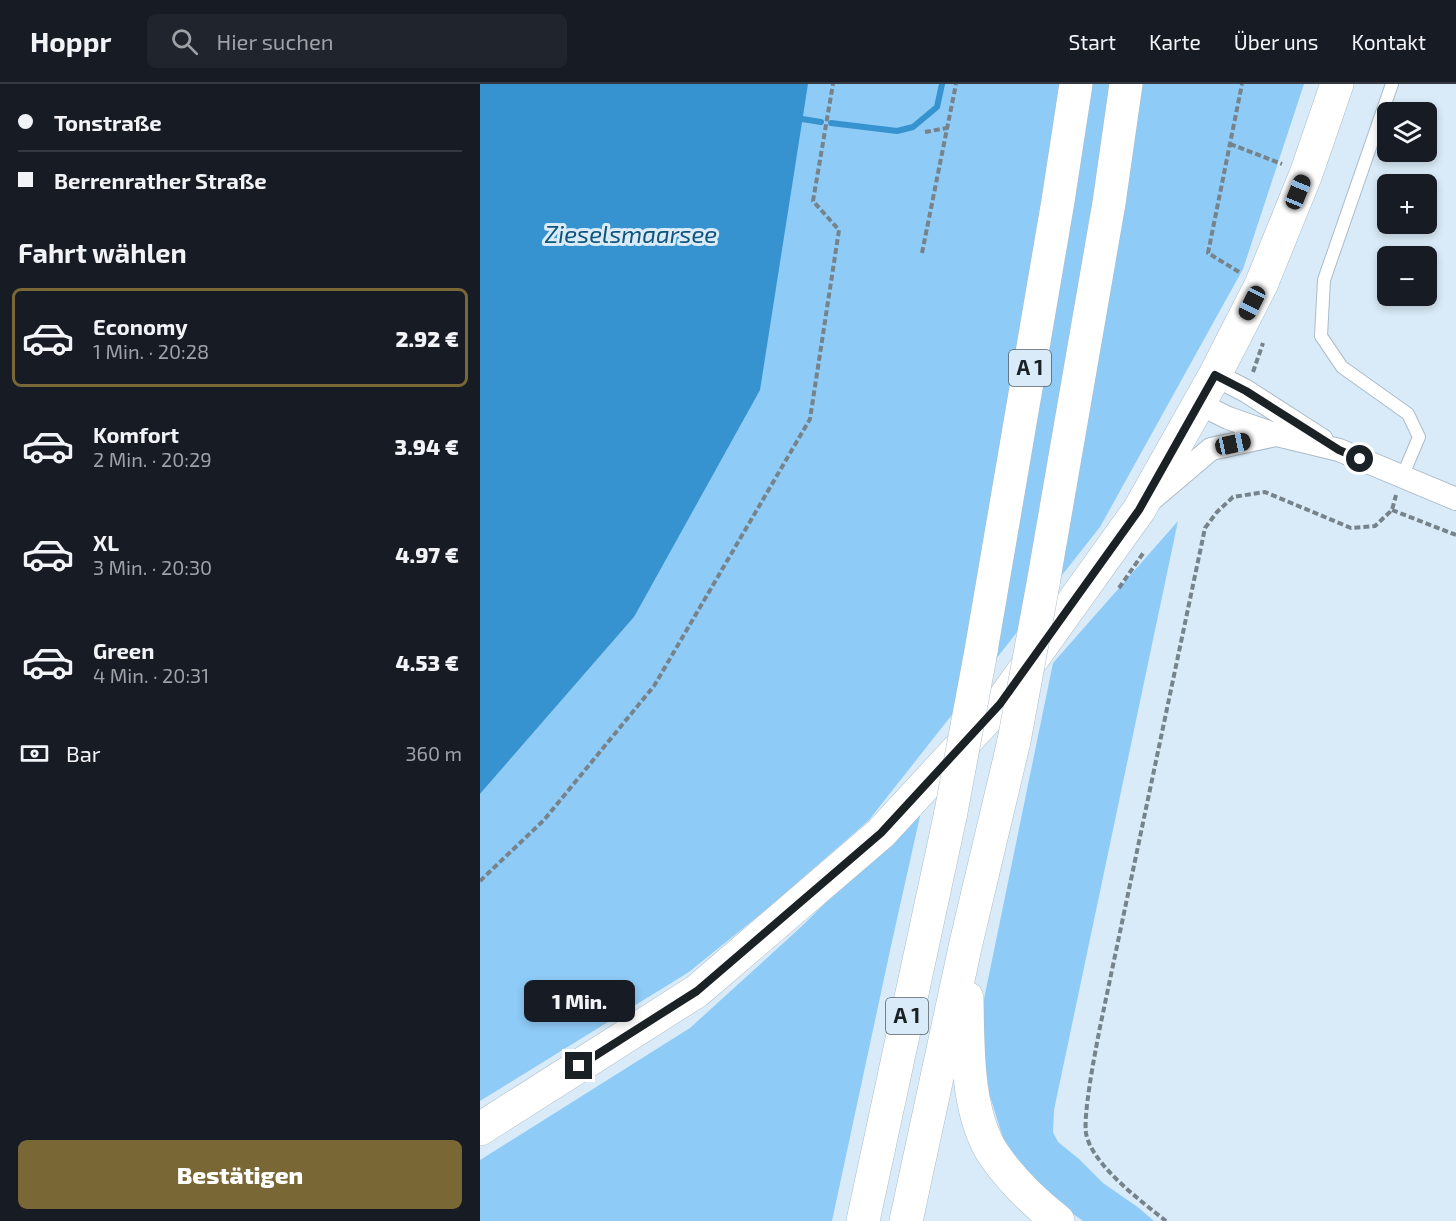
<!DOCTYPE html>
<html lang="de">
<head>
<meta charset="utf-8">
<style>
	:root { --surface:#171b24; --page:#20242c; --text:#f1f3f6; --muted:#9ea1a6; --line:#363941; --accent:#796735 }
	body { margin:0; font-family:"Exo 2",sans-serif; background:var(--page); color:var(--text); height:100vh; display:flex; flex-direction:column; font-size:22px; white-space:nowrap }
	* { box-sizing:border-box; margin:0 }
	p { font-size:20px; color:var(--muted) }
	.icon { flex:none; width:33px; height:33px; fill:none; stroke:currentColor; stroke-width:2; stroke-linecap:round; stroke-linejoin:round }
	.map { position:relative; flex:1; overflow:hidden }
	.drawer { display:flex; flex-direction:column; background:var(--surface); width:480px }
	.drawer>* { flex:none }
	.banner { display:grid; align-content:center; height:132px; padding:0 18px; background:var(--surface) }
	.controls { position:absolute; left:897px; top:18px; display:grid; gap:12px }
	.controls a { display:grid; place-items:center; width:60px; height:60px; border-radius:9px; background:var(--surface); box-shadow:0 3px 9px #0003; font-size:30px }
	.end { position:absolute; width:27px; height:27px; margin:-14px; border:8px solid #1b2226; background:#fff; box-shadow:0 0 0 3px #fff }
	.from { border-radius:50% }
	.bubble { position:absolute; height:42px; border-radius:9px; background:var(--surface); box-shadow:0 3px 9px #0003; font-size:20px; font-weight:800; line-height:42px; text-align:center }
	.car { position:absolute; width:18px; height:36px; margin:-18px -9px; border-radius:8px; box-shadow:0 0 4px 2px #0007; background:linear-gradient(#222 24%,#8ab4d8 0 40%,#222 0 76%,#8ab4d8 0 86%,#222 0) }
	.banner b { display:flex; align-items:center; gap:21px; height:57px; font-size:22px }
	.banner b+b { border-top:2px solid var(--line) }
	.banner i { width:15px; height:15px; background:var(--text) }
	ul { padding:0; list-style:none }
	li { display:flex; align-items:center; gap:18px; height:99px; margin:0 12px 9px; padding:0 6px; border:3px solid transparent; border-radius:9px }
	li div { flex:1 }
	li b { display:block; font-size:22px }
	li em { font-style:normal; font-weight:800 }
	li.on { border-color:var(--accent) }
	li>.icon { width:54px; height:54px; stroke-width:1.5 }
	h2 { padding:0 18px; font-size:27px; line-height:72px }
	.pay { display:flex; align-items:center; gap:15px; height:66px; padding:0 18px; font-size:22px }
	.pay p { margin-inline-start:auto }
	.action { display:flex; gap:12px; margin-top:auto; padding:12px 18px }
	.action a { flex:1; height:69px; border-radius:9px; background:var(--accent); color:#fff; font-size:24px; font-weight:800; line-height:69px; text-align:center }
	header { display:flex; align-items:center; gap:36px; box-sizing:border-box; height:84px; padding:0 30px; background:var(--surface); border-bottom:2px solid var(--line) }
	header strong { font-size:28px }
	nav { display:flex; gap:33px; margin-inline-start:auto; font-size:21px }
	.search { width:420px; height:54px; background:var(--page); display:flex; align-items:center; gap:15px; box-sizing:border-box; padding:0 21px; border-radius:9px; color:var(--muted); font-size:22px }
	main { display:flex; flex:1; min-height:0 }
	.map>svg:first-child { display:block }
	.green { fill:#8ecbf7 }
	.water { fill:#3693cf }
	.lines { fill:none; stroke-linecap:round; stroke-linejoin:round }
	.stream { stroke:#3693cf; stroke-width:6 }
	.lane-casing { stroke:#abbcc8; stroke-width:14 }
	.street-casing { stroke:#abbcc8; stroke-width:24 }
	.secondary-casing { stroke:#abbcc8; stroke-width:34 }
	.highway-casing { stroke:#abbcc8; stroke-width:34 }
	.path { stroke:#77838b; stroke-width:4; stroke-dasharray:6 3; stroke-linecap:butt }
	.lane { stroke:#fff; stroke-width:12 }
	.street { stroke:#fff; stroke-width:22 }
	.secondary { stroke:#fff; stroke-width:33 }
	.highway { stroke:#fff; stroke-width:33 }
	.highway-bridge-casing { stroke:#abbcc8; stroke-width:34; stroke-linecap:butt }
	.highway-bridge { stroke:#fff; stroke-width:33 }
	.route { stroke:#1b2226; stroke-width:8 }
	.labels { text-anchor:middle; stroke-width:6; stroke-linejoin:round; paint-order:stroke }
	.shield { fill:#d9ebf8; stroke:#545e65; stroke-width:1.5 }
	.shield-label { font-size:21px; font-weight:bold; fill:#1b2226 }
	.water-label { font-size:24px; font-style:italic; fill:#0e547c; stroke:#d9ebf8 }
</style>
</head>
<body>
<header>
<strong>Hoppr</strong>
<div class="search"><svg class="icon" aria-label="search" viewBox="0 0 24 24"><circle cx="10" cy="10" r="6"/><path d="M15 15l6 6"/></svg>Hier suchen</div>
<nav><a>Start</a><a>Karte</a><a>Über uns</a><a>Kontakt</a></nav>
</header>
<main>
<section class="drawer">
<div class="banner">
<b><i class="from"></i>Tonstraße</b>
<b><i></i>Berrenrather Straße</b>
</div>
<h2>Fahrt wählen</h2>
<ul>
<li class="on"><svg class="icon" aria-label="car" viewBox="0 0 24 24"><path d="M5 17H2v-5l4-1 3-4h7l3 4 3 1v5h-3M9 17h6M6 11h13"/><circle cx="7" cy="17" r="2"/><circle cx="17" cy="17" r="2"/></svg><div><b>Economy</b><p>1 Min. · 20:28</p></div><em>2.92 €</em></li>
<li><svg class="icon" aria-label="car" viewBox="0 0 24 24"><path d="M5 17H2v-5l4-1 3-4h7l3 4 3 1v5h-3M9 17h6M6 11h13"/><circle cx="7" cy="17" r="2"/><circle cx="17" cy="17" r="2"/></svg><div><b>Komfort</b><p>2 Min. · 20:29</p></div><em>3.94 €</em></li>
<li><svg class="icon" aria-label="car" viewBox="0 0 24 24"><path d="M5 17H2v-5l4-1 3-4h7l3 4 3 1v5h-3M9 17h6M6 11h13"/><circle cx="7" cy="17" r="2"/><circle cx="17" cy="17" r="2"/></svg><div><b>XL</b><p>3 Min. · 20:30</p></div><em>4.97 €</em></li>
<li><svg class="icon" aria-label="car" viewBox="0 0 24 24"><path d="M5 17H2v-5l4-1 3-4h7l3 4 3 1v5h-3M9 17h6M6 11h13"/><circle cx="7" cy="17" r="2"/><circle cx="17" cy="17" r="2"/></svg><div><b>Green</b><p>4 Min. · 20:31</p></div><em>4.53 €</em></li>
</ul>
<div class="pay"><svg class="icon" aria-label="cash" viewBox="0 0 24 24"><path d="M3 7h18v10H3z"/><circle cx="12" cy="12" r="2"/></svg>Bar<p>360 m</p></div>
<div class="action"><a>Bestätigen</a></div>
</section>
<div class="map">
<svg width="976" height="1137" viewBox="0 0 976 1137">
	<rect width="100%" height="100%" fill="#d9ebf8"/>
	<path class="green" d="M328 0H824L763 185 620 443 389 736 288 824 209 888 0 1017V710L154 533Z
		M698 437 574 1026 573 1048 578 1058 599 1075 623 1099 659 1124 674 1137H603L556 1103 523 1054 509 1009 504 971 503 920 573 579Z
		M442 723 411 862 352 1137H0V1076L210 944 321 843Z"/>
	<path class="water" d="M0 0H328L280 306 154 533 0 710Z"/>
	<g class="lines">
		<path class="stream" d="M322 35 341 38
			M351 39 417 47 433 43 457 23 462 0"/>
		<defs>
			<path id="lane" d="M912 0 844 196 841 252 862 283 928 330 939 353 922 393"/>
			<path id="street" d="M735 291 766 307 842 356
				M718 319 748 334 797 351 859 366 976 415
				M672 415 731 365 796 351"/>
			<path id="secondary" d="M0 1045 217 907 401 749 520 620 659 426 735 291 781 201 826 90 857 0"/>
			<path id="highway" d="M563 500 629 119 646 0
				M501 567 578 117 596 0
				M487 914C488 963 486 1029 514 1071 532 1097 554 1118 578 1137
				M383 1137 471 728
				M426 1137 486 859 534 657"/>
		</defs>
		<use href="#lane" class="lane-casing"/>
		<use href="#street" class="street-casing"/>
		<use href="#secondary" class="secondary-casing"/>
		<use href="#highway" class="highway-casing"/>
		<path class="path" d="M445 48 467 44
			M750 60 802 80
			M442 169 476 0
			M759 188 728 169 762 0
			M773 288 783 259
			M912 426 976 451
			M639 504 664 468
			M0 797 64 736 174 602 330 335 359 146 333 117 353 0
			M686 1137C662 1118 611 1080 606 1049 605 1040 606 1030 607 1021 610 995 615 969 620 943L725 444 737 428 753 413 785 408 871 444 895 442 912 426 916 411"/>
		<use href="#lane" class="lane"/>
		<use href="#street" class="street"/>
		<use href="#secondary" class="secondary"/>
		<use href="#highway" class="highway"/>
		<defs>
			<path id="highway-bridge" d="M534 657 563 500
				M471 728 501 567"/>
		</defs>
		<use href="#highway-bridge" class="highway-bridge-casing"/>
		<use href="#highway-bridge" class="highway-bridge"/>
	</g>
	<g class="lines">
		<path class="route" d="M99 982 217 907 401 749 520 620 659 426 735 291 766 307 859 366 880 375"/>
	</g>
	<g class="labels">
		<g class="shield">
			<rect x="529" y="266" width="42" height="36" rx="4.5"/>
			<rect x="406" y="914" width="42" height="36" rx="4.5"/>
		</g>
		<g class="shield-label">
			<text x="550" y="291">A 1</text>
			<text x="427" y="939">A 1</text>
		</g>
		<g class="water-label">
			<text x="151" y="159">Zieselsmaarsee</text>
		</g>
	</g>
</svg>
<div class="controls">
<a><svg class="icon" aria-label="layers" viewBox="0 0 24 24"><path d="M12 4l9 5-9 5-9-5zM3 14l9 5 9-5"/></svg></a>
<a>+</a>
<a>−</a>
</div>
<i class="end from" style="left:880px;top:375px"></i>
<i class="end" style="left:99px;top:982px"></i>
<div class="bubble" style="left:44px;top:896px;width:111px">1 Min.</div>
<i class="car" style="left:818px;top:108px;rotate:22deg"></i>
<i class="car" style="left:772px;top:219px;rotate:207deg"></i>
<i class="car" style="left:753px;top:360px;rotate:78deg"></i>
</div>
</main>
</body>
</html>
